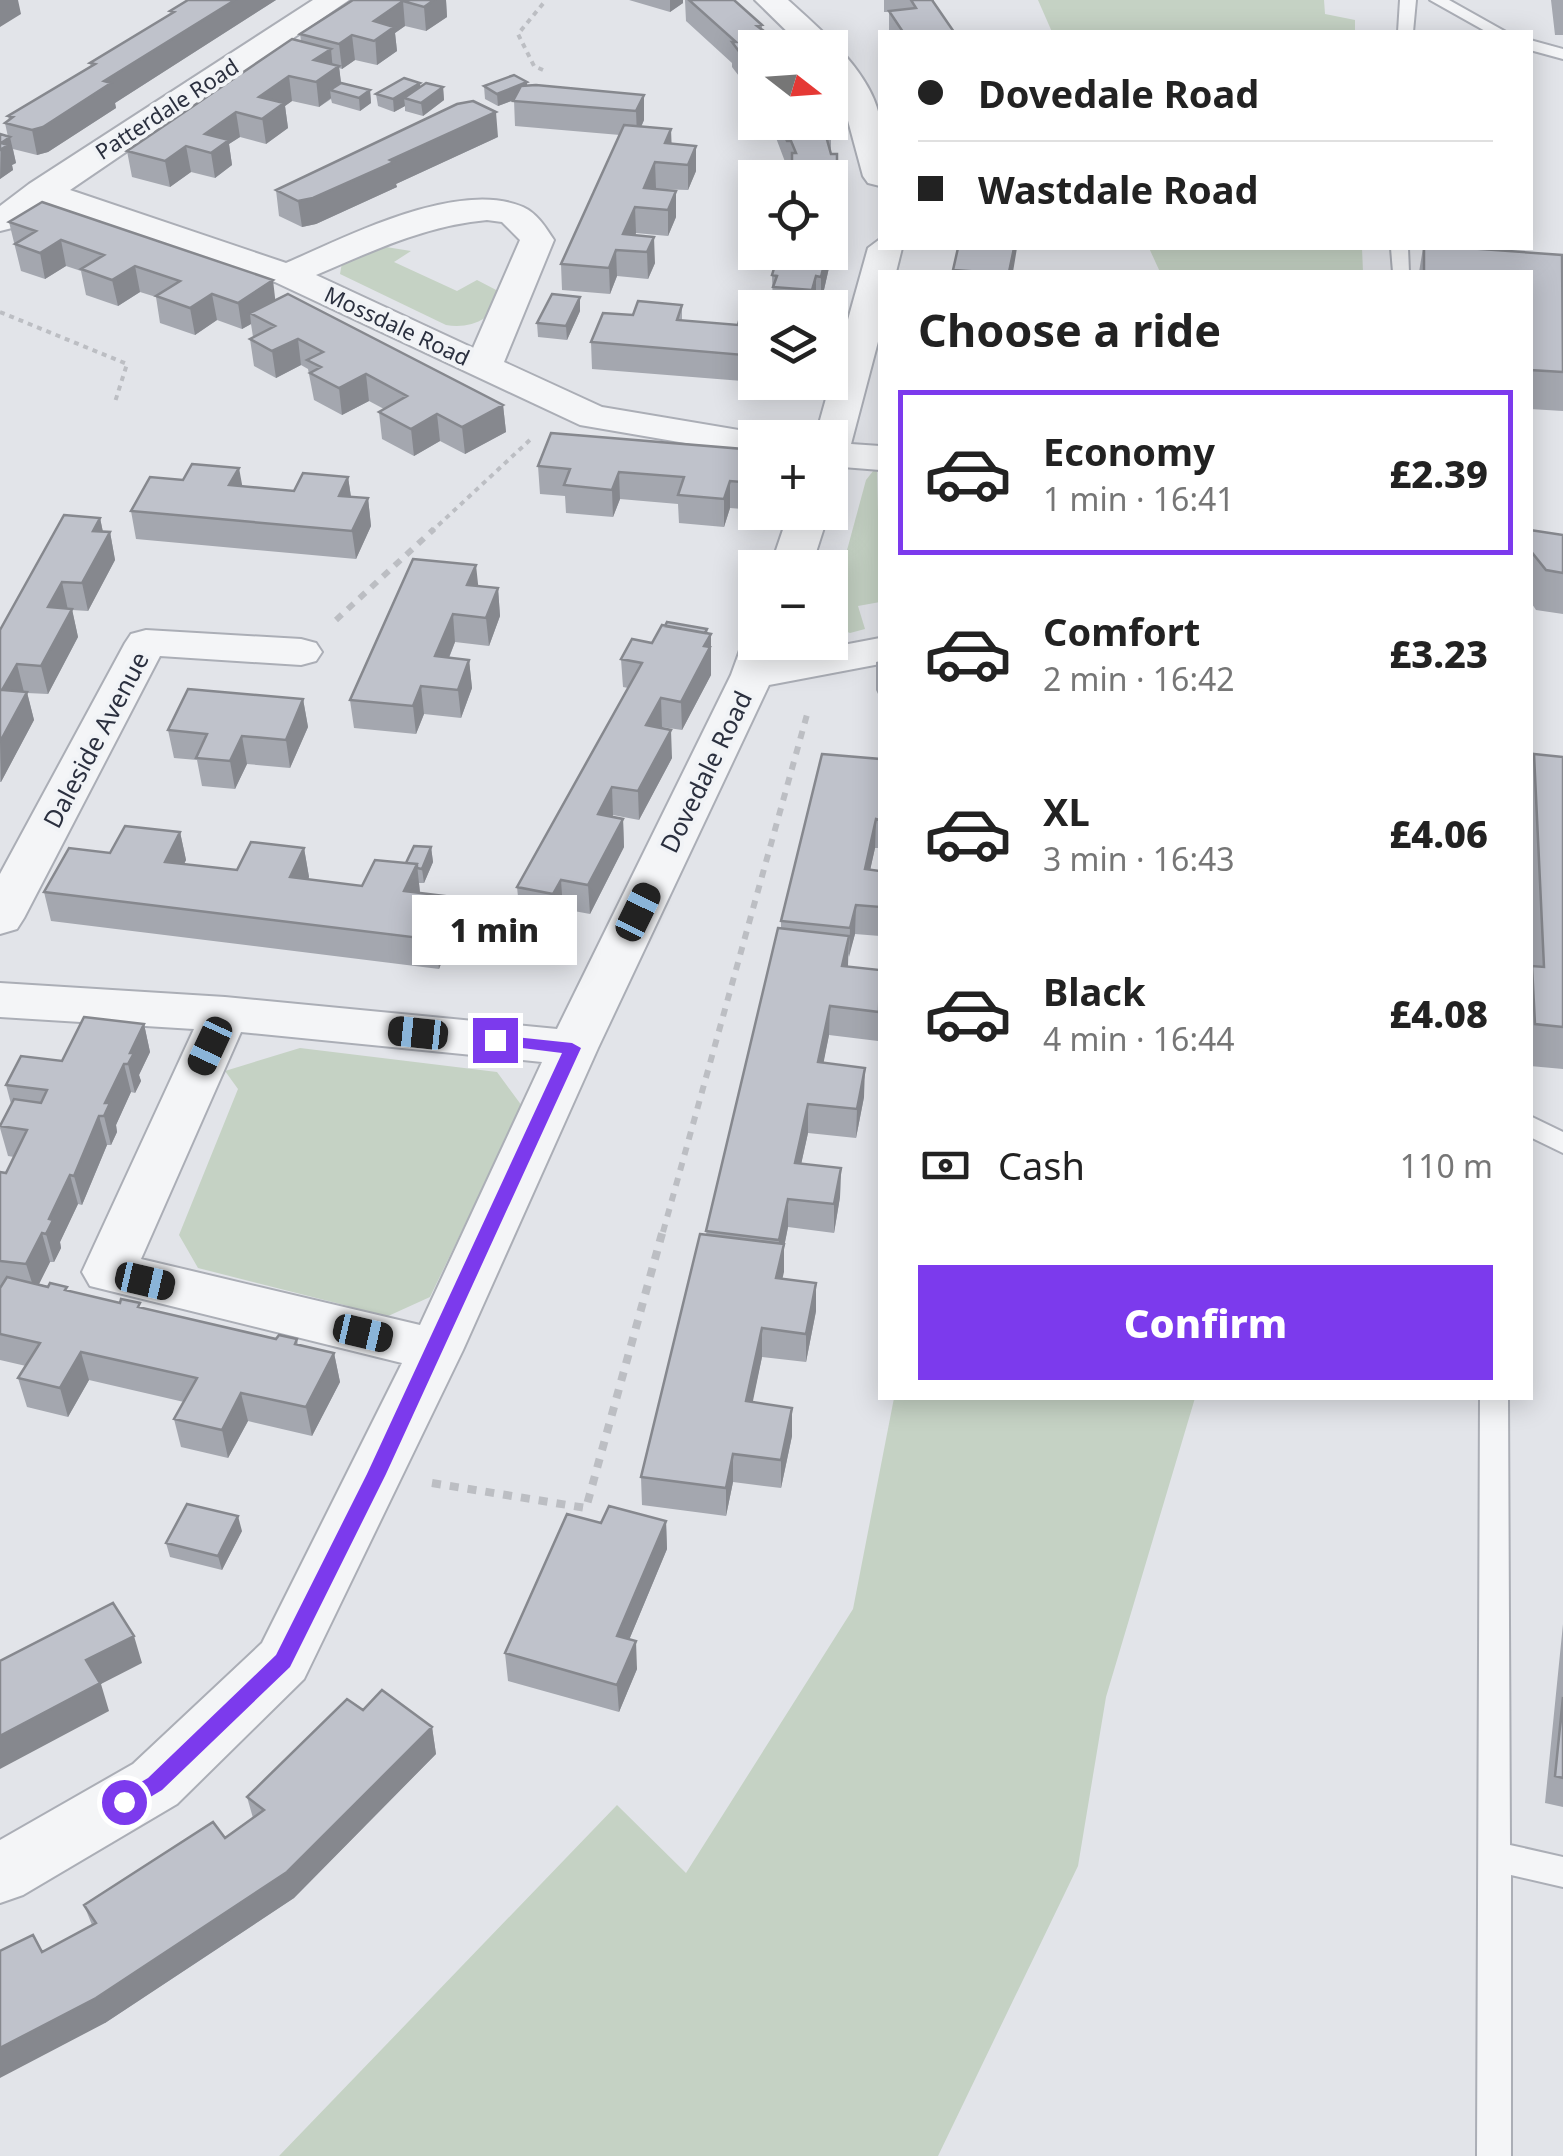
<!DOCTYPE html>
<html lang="en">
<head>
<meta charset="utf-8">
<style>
	:root { --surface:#fff; --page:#f6f6f6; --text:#222; --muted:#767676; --line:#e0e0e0; --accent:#7c3aed }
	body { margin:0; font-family:"Noto Sans",sans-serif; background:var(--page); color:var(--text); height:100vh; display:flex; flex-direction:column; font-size:38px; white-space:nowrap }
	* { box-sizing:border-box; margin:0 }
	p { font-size:32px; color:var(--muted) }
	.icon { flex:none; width:55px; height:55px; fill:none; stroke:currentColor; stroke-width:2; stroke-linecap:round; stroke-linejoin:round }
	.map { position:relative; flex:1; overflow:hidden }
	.panel { position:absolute; left:878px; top:270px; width:655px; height:1130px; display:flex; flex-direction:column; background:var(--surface); border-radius:0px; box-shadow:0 5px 25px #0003 }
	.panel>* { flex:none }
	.banner { position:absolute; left:878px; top:30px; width:655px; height:220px; border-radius:0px; box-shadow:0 5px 25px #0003; display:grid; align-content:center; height:220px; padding:0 40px; background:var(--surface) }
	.needle { width:65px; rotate:107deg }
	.fabs { position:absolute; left:738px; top:30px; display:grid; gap:20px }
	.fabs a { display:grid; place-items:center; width:110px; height:110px; border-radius:0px; background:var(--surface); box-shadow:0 5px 25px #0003; font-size:50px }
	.end { position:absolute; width:45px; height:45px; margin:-22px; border:12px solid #7c3aed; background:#fff; box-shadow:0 0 0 5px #fff }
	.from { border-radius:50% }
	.bubble { position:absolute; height:70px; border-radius:0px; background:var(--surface); box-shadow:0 5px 25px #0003; font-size:32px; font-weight:800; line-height:70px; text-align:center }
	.car { position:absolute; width:30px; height:60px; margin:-30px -15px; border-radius:12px; box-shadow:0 0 8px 2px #0007; background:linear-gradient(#222 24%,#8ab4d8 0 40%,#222 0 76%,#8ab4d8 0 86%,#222 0) }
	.banner b { display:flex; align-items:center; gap:35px; height:95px; font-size:38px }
	.banner b+b { border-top:2px solid var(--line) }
	.banner i { width:25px; height:25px; background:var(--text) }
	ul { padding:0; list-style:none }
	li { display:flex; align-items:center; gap:30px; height:165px; margin:0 20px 15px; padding:0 20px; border:5px solid transparent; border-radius:0px }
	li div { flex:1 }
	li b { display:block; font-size:38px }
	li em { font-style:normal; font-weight:800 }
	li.active { border-color:var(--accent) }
	li>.icon { width:90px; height:90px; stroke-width:1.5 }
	h2 { padding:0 40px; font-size:45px; line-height:120px }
	.pay { display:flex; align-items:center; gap:25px; height:110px; padding:0 40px; font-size:38px }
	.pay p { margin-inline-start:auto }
	.button { display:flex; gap:20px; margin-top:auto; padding:20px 40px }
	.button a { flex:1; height:115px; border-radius:0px; background:var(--accent); color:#fff; font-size:40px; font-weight:800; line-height:115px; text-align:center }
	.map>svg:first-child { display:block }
	.green { fill:#c5d2c4 }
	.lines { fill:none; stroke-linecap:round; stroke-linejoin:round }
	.service-casing { stroke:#abaeb6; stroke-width:4 }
	.minor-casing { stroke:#abaeb6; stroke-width:4 }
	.path-far2 { stroke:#bcbec3; stroke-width:4; stroke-dasharray:5 5; stroke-linecap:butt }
	.path-far1 { stroke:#bcbec3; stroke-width:6; stroke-dasharray:8 8; stroke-linecap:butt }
	.path { stroke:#bcbec3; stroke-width:8; stroke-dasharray:9 9; stroke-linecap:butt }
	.service { fill:#f4f5f7; fill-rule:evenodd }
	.minor { fill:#f4f5f7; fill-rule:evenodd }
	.wall { fill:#a4a7af }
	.shaded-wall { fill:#86888e }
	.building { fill:#bfc2cb; stroke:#86888e; stroke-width:2.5 }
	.route { fill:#7c3aed }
	.labels { text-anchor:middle; stroke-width:8; stroke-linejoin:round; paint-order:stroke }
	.far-street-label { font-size:22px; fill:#2b303f; stroke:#f1f3f6 }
	.street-label { font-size:25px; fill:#2b303f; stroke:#f1f3f6 }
</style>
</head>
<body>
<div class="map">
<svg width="1563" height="2156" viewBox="0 0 1563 2156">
	<rect width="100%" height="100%" fill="#e2e4e9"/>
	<path class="green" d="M1038 0H1324L1325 14 1355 20V32H1052Z
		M386 247 411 251 394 262 457 291 477 280 500 292C496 320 470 329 446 325L340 274 342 263 360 252Z
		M1149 248H1362L1363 272H1160Z
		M877 466 880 602 858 606 865 629 850 633 830 625V613L866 480Z
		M300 1048 497 1072 522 1106 430 1297 386 1317H354L348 1306 198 1268 179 1235 238 1089 225 1071Z
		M894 1398H1195L1106 1697 1078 1866 938 2156H279L617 1805 686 1873 853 1609Z"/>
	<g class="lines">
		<defs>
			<path id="service" d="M1400 0H1416L1413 32H1398Z
				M1430 0H1449L1506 32H1487Z
				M1530 40 1563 49V59L1530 50Z
				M1391 248H1408L1409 272H1393Z
				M1530 1116 1563 1132V1153L1530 1137Z
				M1480 1398H1508L1510 1845 1563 1857V1887L1511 1875V2156H1477Z"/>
			<path id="minor" d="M313 0H349L70 190 286 263C346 237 458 179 523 207 537 213 546 228 554 240L504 362 602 407 769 435 770 438H755V455L580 425 275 282 48 205 12 228 0 231V206L29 184ZM487 220 502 222 520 240 473 348 316 275C372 251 427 225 487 220Z
				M755 0H788C820 29 869 70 879 115 884 137 880 163 880 186L868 183 863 176 843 102 830 82V48H804Z
				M880 239V248H902L896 272H880V334L851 444 880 446V470L830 466V438H815L868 248Z
				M789 512H829L811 568H770Z
				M146 630 301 639 316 643 322 652 316 661 301 665 160 656 24 918 17 929 0 934V874L125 643 131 634Z
				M755 632V642H785L780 657 880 638V664L769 685 598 1048 463 1350 304 1679 177 1804 23 1895 0 1903V1840L133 1764 262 1643 402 1363 90 1286 82 1272 194 1029 0 1017V983L225 997 557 1029 731 675 743 642ZM241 1032 542 1062 420 1325 141 1259Z"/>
		</defs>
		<use href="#service" class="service-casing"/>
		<use href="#minor" class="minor-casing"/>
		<path class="path-far2" d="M543 70 534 66 518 34 546 0
			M0 312 127 364 115 402
			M431 532 532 438"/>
		<path class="path-far1" d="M336 620 434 529
			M663 1232 808 711"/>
		<path class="path" d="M432 1483 586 1508 663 1230"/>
		<use href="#service" class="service"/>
		<use href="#minor" class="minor"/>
	</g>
	<path class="wall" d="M188 0H276L115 103 116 108 48 152 37 155 13 149 16 163 12 165 13 170 0 179V150L8 137 5 123 9 120 8 116 91 66 90 63 171 14 170 11Z
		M353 0H446L447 17 426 31 405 26 395 33 397 51 377 65 355 60 342 69 339 68 341 83 370 90 371 103 360 111 332 103 331 99 319 107 292 101 285 106 288 128 266 144 240 137 229 144 232 165 215 178 191 172 170 187 132 177 127 151 301 41 300 34Z
		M629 0H683V3L670 12Z
		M685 0H734L762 25V30L755 48V97L732 67V63L686 21Z
		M884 0H934V2L954 32H889V12H884Z
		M1551 0H1563V35H1555Z
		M484 86H527L644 95V120L641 127 672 144 696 146V171L688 190 655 189 676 191V217L668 236 636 233 635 235 655 263 648 279 617 276 610 294 562 290 561 264 620 135 515 126 514 100 498 106 485 99Z
		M420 87H443L444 100 423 116 405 111V106L394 112 378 106 376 94Z
		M770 122H825L831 136V154H837L836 228H833V250L821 303H816L814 308H773L772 275 830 252 791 166 787 167Z
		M498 137 396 184 397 187 316 224 302 227 279 216 276 190Z
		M9 222 276 301 503 405 506 432 465 454 440 441 414 456 382 439 379 412 384 409 369 401 342 415 314 400 308 369 301 365 276 378 254 366 250 339 253 337 251 324 242 329 217 320 195 335 160 323 156 297 140 292 118 306 86 295 81 271 66 266 45 279 21 271Z
		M1423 248 1563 269V411L1530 409V272H1419Z
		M682 305V320L738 325 755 310V382L592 369 591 342 633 315Z
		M580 311 567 340 538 337 537 323Z
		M757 382H799L798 386Z
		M755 450V510L730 508 724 527 679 523 678 504 620 499 613 517 566 513 565 496 540 494 538 466Z
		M348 477 351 497 368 498 371 526 356 559 136 539 131 511 242 487 294 491Z
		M100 518 103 532H110L115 560 88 611 72 610 78 637 48 694 27 693 34 720 1 782H0V630Z
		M1530 530 1563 535V614L1536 610 1530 601Z
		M478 586 498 588 500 616 489 646 455 642 449 658 469 660 472 688 461 718 424 714 416 734 354 728 350 700Z
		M707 629 711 662V675L682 730 662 727 661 728 672 758 639 820 613 815 612 817 623 819 624 847 590 914 563 909 556 923 520 916 517 887 628 688 623 687 621 659 652 643Z
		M880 661V698L876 690V662Z
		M303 699 308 727 290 768 247 764 235 789 202 786 197 760 174 758 168 730Z
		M1534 754 1563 757V1069L1530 1066V972L1532 966 1530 926V771Z
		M880 759V848H875L870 870 880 871V936L855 934 848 957V967L880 970V1030L878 1041 829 1035 823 1063 864 1097 856 1138 808 1133 801 1164 841 1168 840 1197 834 1233 788 1227 784 1247 782 1278 816 1283V1311L806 1362 762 1357 752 1402 792 1408V1436L781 1488 733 1482 726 1516 642 1505 641 1477 706 1234 781 929V921Z
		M180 832 186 860 184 864 237 870 304 848 309 877 308 879 362 886 406 863 431 847 433 862 424 883H419L420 893 453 897 456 925 439 969 51 921 44 892 110 853Z
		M144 1024 150 1052 139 1075 141 1081 135 1093 131 1092 116 1125 117 1132 111 1145H107L82 1205 78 1204 60 1242 61 1248 54 1262H50L39 1284 276 1339H297L298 1345 334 1353 340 1382 312 1436 248 1421 228 1458 181 1447 174 1419 184 1402 89 1380 68 1417 27 1407 18 1378 26 1366 0 1360V1172L6 1173 14 1157 8 1156 0 1128 11 1104 6 1085Z
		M666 1521 667 1549 629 1640 637 1669 619 1712 508 1681 505 1653 601 1523Z
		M242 1531 222 1570 170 1557 166 1543Z
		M1563 1624V1807L1545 1803Z
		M363 1710 432 1727 436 1754 294 1898 105 2023 42 1952 92 1925 84 1905 225 1838 253 1818 247 1797Z"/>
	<path class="shaded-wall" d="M0 0H18L21 14 0 27Z
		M235 0H276L115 103 116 108 48 152 37 155 32 130 104 81Z
		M427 0H446L447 17 426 31 424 7Z
		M670 0H683V3L670 12Z
		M403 1 405 26 395 33 397 51 377 65 374 21Z
		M352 35 355 60 342 69 339 44Z
		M331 49 333 70 339 66 342 91 330 90 331 98 319 107 314 60Z
		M289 76 292 101 285 106 288 128 266 144 259 97Z
		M527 82V95L498 106 497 94Z
		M420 83 421 96 404 98 405 106 394 112 393 99Z
		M443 87 444 100 423 116 421 103Z
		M370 90 371 103 360 111 359 98Z
		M644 95V120L637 136 636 111Z
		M236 112 240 137 229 144 232 165 215 178 211 153 205 134Z
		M496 112 498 137 396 184 397 187 316 224 302 227 298 201Z
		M671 129 672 154 665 143Z
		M10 137 16 163 12 165 13 170 0 179 1 143Z
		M186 146 191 172 170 187 165 161Z
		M696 146V171L688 190V165Z
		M655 162 656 188 647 208 644 188Z
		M676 191V217L668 236V210Z
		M635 207 636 233 628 251 623 234Z
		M833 224V250L821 303V277L827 252H830V241Z
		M654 237 655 263 648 279 647 252Z
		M61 240 66 266 45 279 40 253Z
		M1014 248H1017L1013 272H1009Z
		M616 250 617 276 610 294 609 268Z
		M135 266 140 292 118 306 112 280Z
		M816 276V303L814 308H812V290Z
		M273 280 276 306 250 313 251 324 242 329 238 303Z
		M212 294 217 320 195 335 190 308Z
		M580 297V311L567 340 566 326Z
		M298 339 301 365 276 378 272 351Z
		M366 374 369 401 342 415 339 388Z
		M503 405 506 432 465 454 462 427Z
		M437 414 440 441 414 456 411 429Z
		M239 468 244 495 229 485Z
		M619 472 620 499 613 517 612 490Z
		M348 477 352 504 339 496Z
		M730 481V508L724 527V499Z
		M368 498 371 526 356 559 352 531Z
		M100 518 105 542 110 532 115 560 88 611 82 583 93 531Z
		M476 565 479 593 467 585Z
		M62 582 68 610 48 607Z
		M498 588 500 616 489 646 486 618Z
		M72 609 78 637 48 694 41 666Z
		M453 614 455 642 438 685 435 656Z
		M707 629V640L711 634V675L682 730 681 702 700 658Z
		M469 660 472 688 461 718 458 690Z
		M17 664 24 692 2 690Z
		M421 686 424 714 416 734 413 706Z
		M27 692 34 720 1 782 0 742Z
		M661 698 662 727 647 754 646 725Z
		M303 699 308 727 290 768 286 740Z
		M671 730 672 758 639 820 638 791Z
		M242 736 247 764 235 789 230 761Z
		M612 787 613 815 599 842 598 814Z
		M623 819 624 847 590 914 588 885Z
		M876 819 875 848 864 898 865 869Z
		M180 832 186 860 171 890 165 862Z
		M431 847 433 862 424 883 422 869Z
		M304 848 309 877 295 906 290 877Z
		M417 864 420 893 404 891Z
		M561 880 563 909 556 923 553 894Z
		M453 897 456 925 439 969 436 940Z
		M856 905 855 934 849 957 850 928Z
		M849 936 848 965 842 995V966Z
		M830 1006 829 1035 818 1091V1062Z
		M144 1024 150 1052 139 1075 141 1081 135 1093 128 1064 130 1053Z
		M124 1064 131 1092 116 1125 117 1132 111 1145 104 1116 105 1103Z
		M865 1068 864 1097 856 1138 857 1109Z
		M808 1104V1133L795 1192V1163Z
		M99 1116 107 1145 82 1205 74 1176Z
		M841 1168 840 1197 834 1233V1204Z
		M70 1175 78 1204 60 1242 61 1248 54 1262 46 1234 49 1219Z
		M788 1199V1227L784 1247V1272L776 1306V1278L779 1263V1240Z
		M42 1233 50 1262 35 1292 26 1264Z
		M816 1283V1311L806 1362V1334Z
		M762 1328V1357L747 1430 746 1401Z
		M81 1352 89 1380 68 1417 60 1388Z
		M334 1353 340 1382 312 1436 306 1407Z
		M241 1393 248 1421 228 1458 222 1430Z
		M792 1408V1436L781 1488V1460Z
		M733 1454V1482L726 1516V1488Z
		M238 1516 242 1531 222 1570 218 1556Z
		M666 1521 667 1549 619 1664 617 1636Z
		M134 1636 142 1663 101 1684 109 1711 0 1769V1736L86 1660Z
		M636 1641 637 1669 619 1712 617 1685Z
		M432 1727 436 1754 294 1898 105 2023 0 2078V2048Z"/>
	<path class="building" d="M188 0H235L104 81 111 83 43 127 32 130 5 123 13 117 8 116 95 64 90 63 174 12 170 11Z
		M353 0H434L424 7 403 1 374 21 394 27 374 41 352 35 339 44 300 34Z
		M689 0H734L762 25 757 26 772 37 781 48H755V73L732 42H736Z
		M911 0H932L954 32H903L889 11 916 8Z
		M292 39 331 49 314 60 339 66 316 82 289 76 259 97 284 103 262 119 236 112 205 134 229 140 211 153 186 146 165 161 127 151Z
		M514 75 527 82 497 94 484 86Z
		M404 78 420 83 393 99 376 94Z
		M341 83 370 90 359 98 330 90Z
		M426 83 443 87 421 103 404 98Z
		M536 85 644 95 636 111 513 101 521 86Z
		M473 101 496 112 390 160 394 162 313 198 298 201 276 190 457 104Z
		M779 122H825L831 136H826L831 154H837V202H831L830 208V178H792V153H796L791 141H787Z
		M624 125 671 129 665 143 696 146 688 165 655 162 644 188 676 191 668 210 635 207 623 234 654 237 647 252 616 250 609 268 561 264Z
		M0 134 10 137 1 143 8 145 0 150Z
		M42 202 273 280 238 303 212 294 190 308 156 296 180 281 135 266 112 280 81 269 104 255 61 240 40 253 15 244 36 231 9 222Z
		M958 248H1014L1009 272H983L953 270Z
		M1424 248H1467L1562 255 1563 372 1530 370V272H1424Z
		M779 252H827L821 277 816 276 812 290 773 287 777 276 772 275Z
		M288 294 503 405 462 427 437 414 411 429 379 412 407 396 366 374 339 388 310 373 321 367 307 360 323 352 298 339 272 351 250 339 275 326 250 313Z
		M552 294 580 297 566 326 537 323Z
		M638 301 682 305 677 320 738 325 742 310H755V356L591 342 603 313 633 315Z
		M551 433 755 450V483L730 481 724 499 678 495 684 477 619 472 612 490 564 485 570 469 538 466Z
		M192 464 239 468 229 485 294 491 303 473 348 477 339 496 368 498 352 531 131 511 150 477 183 480Z
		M64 515 100 518 93 531 110 532 82 583 62 582 48 607 72 609 41 666 17 664 2 690 27 692 0 742V630Z
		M1530 530 1563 535V573L1546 570 1530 550Z
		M413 559 476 565 467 585 498 588 486 618 453 614 435 656 469 660 458 690 421 686 413 706 350 700Z
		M667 622 707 629 705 633 665 626Z
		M662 625 711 634 704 646 710 647 681 702 661 698 646 725 671 730 638 791 612 787 598 814 623 819 588 885 561 880 553 894 517 887 642 663 621 659 632 639 652 643Z
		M188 689 303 699 286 740 242 736 230 761 196 758 207 734 168 730Z
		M822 754 880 759V820L876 819 865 869 880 871V907L856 905 850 928 781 921Z
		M1534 754 1563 757V1027L1535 1024 1532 966 1544 967Z
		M125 826 180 832 165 862 237 870 251 842 304 848 290 877 362 886 375 860 417 864 404 891 453 897 436 940 44 892 69 848 110 853Z
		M414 846 431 847 422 869 417 868V864L406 863Z
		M778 928 849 936 842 966 880 970 879 1012 830 1006 818 1062 865 1068 857 1109 808 1104 795 1163 841 1168 834 1204 788 1199 779 1240 706 1231Z
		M84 1017 144 1024 130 1053H134L128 1064H124L105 1103H110L104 1116H99L74 1176 70 1175 49 1219 53 1220 46 1234 42 1233 26 1264 0 1261V1172L6 1173 27 1130 0 1126 14 1099 41 1103 47 1090 6 1085 21 1056 62 1061Z
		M700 1234 784 1244 776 1278 816 1283 806 1334 762 1328 746 1401 792 1408 781 1460 733 1454 726 1488 641 1477Z
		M7 1277 48 1287 50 1283 67 1287 65 1290 120 1303 121 1299 140 1303 138 1307 276 1339 279 1335 297 1339 295 1344 334 1353 306 1407 241 1393 222 1430 174 1419 197 1378 81 1352 60 1388 18 1378 40 1343 0 1334V1288Z
		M187 1504 238 1516 218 1556 166 1543Z
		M609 1506 666 1521 617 1636 636 1641 617 1685 505 1653 567 1514 601 1523Z
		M113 1603 134 1636 86 1660 100 1683 0 1736V1661Z
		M382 1690 432 1727 287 1872 96 1998 0 2048V1951L33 1935 42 1952 96 1923 84 1905 213 1822 225 1838 264 1810 247 1797 347 1699 363 1710Z
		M1563 1697V1778L1555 1776Z"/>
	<path class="route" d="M495 1035 572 1043 581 1048 386 1474 290 1667 162 1790 132 1808H117L114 1802 117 1796 148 1778 276 1655 367 1474 562 1053 490 1044V1037Z"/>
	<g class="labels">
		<g class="far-street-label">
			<text transform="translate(167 109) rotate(-33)" y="8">Patterdale Road</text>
			<text transform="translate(397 326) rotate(25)" y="8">Mossdale Road</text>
		</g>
		<g class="street-label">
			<text transform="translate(96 740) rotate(-62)" y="9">Daleside Avenue</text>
			<text transform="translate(706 772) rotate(-64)" y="9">Dovedale Road</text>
		</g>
	</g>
</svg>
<div class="fabs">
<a><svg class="needle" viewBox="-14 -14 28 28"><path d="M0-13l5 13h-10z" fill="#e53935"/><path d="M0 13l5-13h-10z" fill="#767676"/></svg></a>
<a><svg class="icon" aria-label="locate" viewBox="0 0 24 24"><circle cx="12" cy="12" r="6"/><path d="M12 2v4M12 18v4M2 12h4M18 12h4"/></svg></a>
<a><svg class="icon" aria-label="layers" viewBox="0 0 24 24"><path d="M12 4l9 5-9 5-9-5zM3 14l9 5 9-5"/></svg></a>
<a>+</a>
<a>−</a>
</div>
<i class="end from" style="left:124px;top:1802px"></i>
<i class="end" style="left:495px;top:1040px"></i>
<div class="bubble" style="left:412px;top:895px;width:165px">1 min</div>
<i class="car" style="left:638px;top:912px;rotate:26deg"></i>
<i class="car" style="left:418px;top:1033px;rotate:276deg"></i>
<i class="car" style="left:210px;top:1046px;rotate:205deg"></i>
<i class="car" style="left:145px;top:1281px;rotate:103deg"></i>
<i class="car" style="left:363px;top:1333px;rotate:103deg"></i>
<div class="banner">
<b><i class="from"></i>Dovedale Road</b>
<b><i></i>Wastdale Road</b>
</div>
<section class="panel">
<h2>Choose a ride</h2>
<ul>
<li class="active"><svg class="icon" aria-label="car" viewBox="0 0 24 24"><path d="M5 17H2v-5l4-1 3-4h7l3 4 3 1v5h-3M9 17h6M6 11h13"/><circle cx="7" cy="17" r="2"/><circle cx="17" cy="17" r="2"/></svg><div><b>Economy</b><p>1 min · 16:41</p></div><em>£2.39</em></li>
<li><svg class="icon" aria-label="car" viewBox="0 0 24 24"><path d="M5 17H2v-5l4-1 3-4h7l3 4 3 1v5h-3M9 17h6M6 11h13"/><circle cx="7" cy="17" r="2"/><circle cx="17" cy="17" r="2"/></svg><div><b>Comfort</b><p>2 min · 16:42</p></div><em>£3.23</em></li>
<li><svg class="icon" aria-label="car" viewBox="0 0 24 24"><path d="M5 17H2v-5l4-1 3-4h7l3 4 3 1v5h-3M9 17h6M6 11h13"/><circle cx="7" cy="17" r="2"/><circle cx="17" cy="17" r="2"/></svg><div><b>XL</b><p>3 min · 16:43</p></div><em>£4.06</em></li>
<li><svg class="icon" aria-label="car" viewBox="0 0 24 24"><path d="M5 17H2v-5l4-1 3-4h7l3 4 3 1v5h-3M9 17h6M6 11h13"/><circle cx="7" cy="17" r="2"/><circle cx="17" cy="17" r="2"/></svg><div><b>Black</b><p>4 min · 16:44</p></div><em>£4.08</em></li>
</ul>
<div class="pay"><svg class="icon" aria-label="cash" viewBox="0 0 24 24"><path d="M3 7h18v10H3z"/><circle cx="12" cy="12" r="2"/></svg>Cash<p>110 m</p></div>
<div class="button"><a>Confirm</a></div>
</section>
</div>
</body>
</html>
